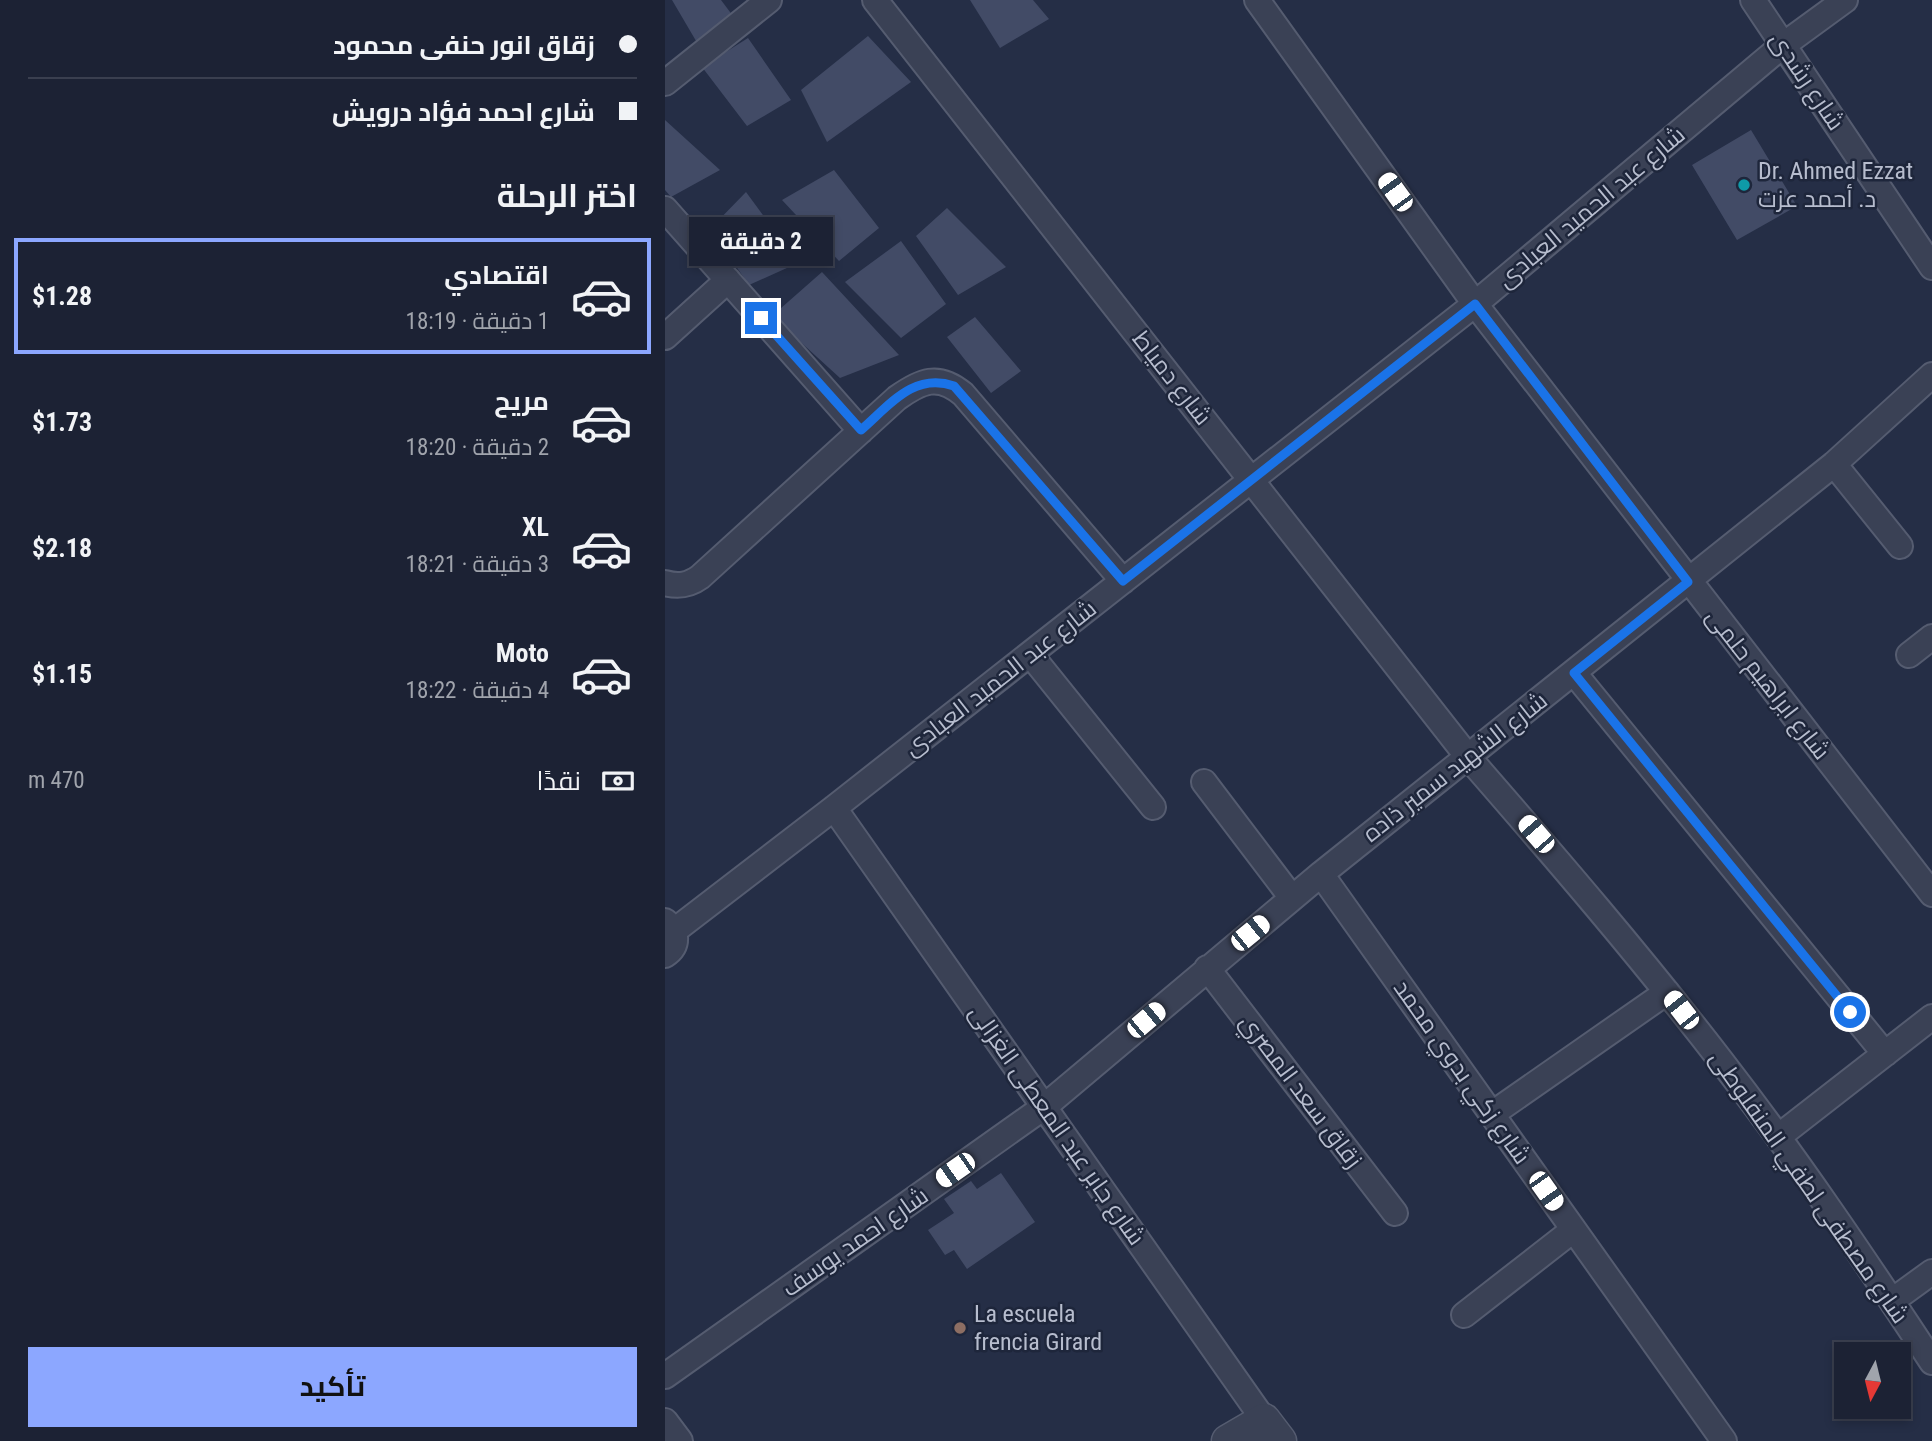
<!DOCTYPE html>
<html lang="ar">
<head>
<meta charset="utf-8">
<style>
	:root { --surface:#1c2234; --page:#292f40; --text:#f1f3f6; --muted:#a0a4ac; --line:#3a3f4f; --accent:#8ca7ff }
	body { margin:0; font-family:"Roboto Condensed",Cairo,sans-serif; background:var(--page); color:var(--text); direction:rtl; height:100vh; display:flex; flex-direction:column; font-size:26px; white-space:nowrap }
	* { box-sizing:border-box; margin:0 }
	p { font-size:23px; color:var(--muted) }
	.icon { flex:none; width:38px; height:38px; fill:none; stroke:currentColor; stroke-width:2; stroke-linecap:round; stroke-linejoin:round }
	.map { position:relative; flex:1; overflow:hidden; direction:ltr }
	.side { display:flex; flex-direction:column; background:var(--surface); width:665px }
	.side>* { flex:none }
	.banner { display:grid; align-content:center; height:154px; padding:0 28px; background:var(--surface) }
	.needle { width:46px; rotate:187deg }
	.controls { position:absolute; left:1169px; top:1342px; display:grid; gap:14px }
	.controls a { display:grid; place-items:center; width:77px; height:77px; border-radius:0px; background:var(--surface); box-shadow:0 4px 10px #0003,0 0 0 2px var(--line); font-size:35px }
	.end { position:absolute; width:32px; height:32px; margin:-16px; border:9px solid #1a73e8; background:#fff; box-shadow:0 0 0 4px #fff }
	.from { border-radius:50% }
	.bubble { position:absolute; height:49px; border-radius:0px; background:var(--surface); box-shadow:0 4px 10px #0003,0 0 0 2px var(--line); font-size:23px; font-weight:700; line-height:49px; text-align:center; direction:rtl }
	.car { position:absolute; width:21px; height:42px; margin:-21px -10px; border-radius:9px; box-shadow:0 0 5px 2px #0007; background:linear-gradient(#fff 24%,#345 0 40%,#fff 0 76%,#345 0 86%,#fff 0) }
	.banner b { display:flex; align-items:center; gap:24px; height:66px; font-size:26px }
	.banner b+b { border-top:2px solid var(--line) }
	.banner i { width:18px; height:18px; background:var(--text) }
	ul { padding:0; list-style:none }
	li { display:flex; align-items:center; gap:21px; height:116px; margin:0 14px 10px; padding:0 14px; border:4px solid transparent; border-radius:0px }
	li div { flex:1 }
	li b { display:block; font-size:26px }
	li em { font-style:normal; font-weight:700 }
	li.active { border-color:var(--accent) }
	li>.icon { width:63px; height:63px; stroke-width:1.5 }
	h2 { padding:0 28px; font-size:32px; line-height:84px }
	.pay { display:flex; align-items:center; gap:18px; height:77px; padding:0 28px; font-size:26px }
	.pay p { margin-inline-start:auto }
	.button { display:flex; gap:14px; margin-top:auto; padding:14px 28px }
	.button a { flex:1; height:80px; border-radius:0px; background:var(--accent); color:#111; font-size:28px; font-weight:700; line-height:80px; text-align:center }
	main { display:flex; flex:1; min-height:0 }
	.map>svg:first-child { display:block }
	.building { fill:#424b66 }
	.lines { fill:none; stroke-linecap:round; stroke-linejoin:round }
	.minor-casing { stroke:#555c70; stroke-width:28 }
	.tertiary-casing { stroke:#555c70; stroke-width:35 }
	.minor { stroke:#3a4155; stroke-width:24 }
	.tertiary { stroke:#3a4155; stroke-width:32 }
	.route { stroke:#1a73e8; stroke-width:9 }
	.culture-dot { fill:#0f9aa8; stroke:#1e263b; stroke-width:2.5 }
	.education-dot { fill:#8d6e63; stroke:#1e263b; stroke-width:2.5 }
	.labels { text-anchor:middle; stroke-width:5; stroke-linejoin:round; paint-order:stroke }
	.street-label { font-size:24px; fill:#b7bdce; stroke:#1e263b }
	.poi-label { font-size:24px; fill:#b7bdce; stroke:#1e263b; text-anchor:start }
</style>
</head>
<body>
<main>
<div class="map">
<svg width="1267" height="1441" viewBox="0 0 1267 1441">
	<rect width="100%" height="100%" fill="#252e46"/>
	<path class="building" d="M7 0H56L68 16 34 46Z
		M305 0H368L384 19 335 48Z
		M203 36 246 82 162 142 136 90Z
		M83 38 126 100 82 126 37 67Z
		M0 120 55 170 6 197 0 190Z
		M1086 130 1132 206 1072 240 1027 165Z
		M169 170 214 228 174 261 117 200Z
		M81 192 133 263 84 285 45 229Z
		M282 208 341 267 293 295 251 236Z
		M236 241 281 304 236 338 180 282Z
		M157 272 234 355 175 378 107 316Z
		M310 317 356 371 326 393 282 337Z
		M336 1173 370 1222 302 1269 289 1250 280 1255 263 1230 289 1213 279 1199 306 1181 312 1189Z"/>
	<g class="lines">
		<defs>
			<path id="minor" d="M210 0 803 757C890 857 976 957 1057 1062 1132 1159 1200 1260 1267 1362
				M592 0 810 304 1267 894
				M1088 0 1267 267
				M0 83 104 0
				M0 209 196 431
				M0 337 63 280
				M1169 464 1235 546
				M0 583C14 587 24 585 35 577L232 398C256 381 273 373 298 394L458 581
				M365 654 488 807
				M1244 655 1267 637
				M909 673 1220 1054
				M539 782 627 898
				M169 808 599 1420
				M656 874 1059 1441
				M0 921C13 931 14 946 0 955
				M9 931 169 808 810 304 1117 46 1180 0
				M542 968 730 1213
				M827 1114 1002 992
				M1113 1137 1267 1017
				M1227 1301 1267 1272
				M799 1315 908 1230
				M0 1376 379 1107 656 874 1169 464 1267 375
				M0 1421 15 1441"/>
			<path id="tertiary" d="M563 1441 599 1420 615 1441"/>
		</defs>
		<use href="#minor" class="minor-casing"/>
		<use href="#tertiary" class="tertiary-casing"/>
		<use href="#minor" class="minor"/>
		<use href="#tertiary" class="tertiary"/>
	</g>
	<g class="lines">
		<path class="route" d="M96 318 196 430C224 406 248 372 289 386L458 581 810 304 1023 582 909 673 1185 1012"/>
	</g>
	<circle class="culture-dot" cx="1079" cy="185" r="7"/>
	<circle class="education-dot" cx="295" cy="1328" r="7"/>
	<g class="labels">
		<g class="street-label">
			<text transform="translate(1142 81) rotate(56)" y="8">شارع رشدى</text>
			<text transform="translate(926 207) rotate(-40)" y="8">شارع عبد الحميد العبادى</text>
			<text transform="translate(507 378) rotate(52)" y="8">شارع دمياط</text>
			<text transform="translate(335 678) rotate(-38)" y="8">شارع عبد الحميد العبادى</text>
			<text transform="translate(1103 684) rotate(52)" y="8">شارع ابراهيم حلمى</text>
			<text transform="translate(790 767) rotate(-38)" y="8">شارع الشهيد سمير ذاده</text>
			<text transform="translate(797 1072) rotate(55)" y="8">شارع زكي بدوي محمد</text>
			<text transform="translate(636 1091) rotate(53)" y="8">زقاق سعد المصري</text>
			<text transform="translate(392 1125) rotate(55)" y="8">شارع جابر عبد المعطى الغزالى</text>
			<text transform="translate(1144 1187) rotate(55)" y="8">شارع مصطفى لطفي المنفلوطى</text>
			<text transform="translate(190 1242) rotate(-35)" y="8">شارع احمد يوسف</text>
		</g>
		<g class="poi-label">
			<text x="1093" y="179">Dr. Ahmed Ezzat<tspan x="1093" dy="28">د. أحمد عزت</tspan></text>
			<text x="309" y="1322">La escuela<tspan x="309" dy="28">frencia Girard</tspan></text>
		</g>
	</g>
</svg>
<div class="controls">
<a><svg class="needle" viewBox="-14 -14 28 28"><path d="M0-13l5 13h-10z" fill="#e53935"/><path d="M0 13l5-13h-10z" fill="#a0a4ac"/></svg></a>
</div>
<i class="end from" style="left:1185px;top:1012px"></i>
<i class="end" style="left:96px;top:318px"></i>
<div class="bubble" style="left:24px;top:217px;width:144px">2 دقيقة</div>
<i class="car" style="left:730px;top:192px;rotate:324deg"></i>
<i class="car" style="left:871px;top:834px;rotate:319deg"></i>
<i class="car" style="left:585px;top:933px;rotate:51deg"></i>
<i class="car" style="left:1016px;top:1010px;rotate:322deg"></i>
<i class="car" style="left:481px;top:1020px;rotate:50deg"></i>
<i class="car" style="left:290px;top:1170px;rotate:235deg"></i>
<i class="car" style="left:881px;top:1191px;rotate:145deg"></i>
</div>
<section class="side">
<div class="banner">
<b><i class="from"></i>زقاق انور حنفى محمود</b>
<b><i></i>شارع احمد فؤاد درويش</b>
</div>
<h2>اختر الرحلة</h2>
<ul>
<li class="active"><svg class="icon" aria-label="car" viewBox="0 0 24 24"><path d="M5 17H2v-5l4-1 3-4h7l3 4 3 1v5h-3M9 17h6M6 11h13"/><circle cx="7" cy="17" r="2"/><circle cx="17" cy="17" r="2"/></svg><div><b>اقتصادي</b><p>1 دقيقة · 18:19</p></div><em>$1.28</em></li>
<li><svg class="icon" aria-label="car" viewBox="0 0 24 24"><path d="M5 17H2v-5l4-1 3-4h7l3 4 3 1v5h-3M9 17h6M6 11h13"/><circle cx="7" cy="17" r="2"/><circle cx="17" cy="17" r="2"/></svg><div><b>مريح</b><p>2 دقيقة · 18:20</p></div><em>$1.73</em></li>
<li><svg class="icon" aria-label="car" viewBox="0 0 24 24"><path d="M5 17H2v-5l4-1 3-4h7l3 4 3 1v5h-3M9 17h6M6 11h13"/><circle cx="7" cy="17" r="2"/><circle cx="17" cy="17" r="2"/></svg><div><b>XL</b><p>3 دقيقة · 18:21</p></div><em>$2.18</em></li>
<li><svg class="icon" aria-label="car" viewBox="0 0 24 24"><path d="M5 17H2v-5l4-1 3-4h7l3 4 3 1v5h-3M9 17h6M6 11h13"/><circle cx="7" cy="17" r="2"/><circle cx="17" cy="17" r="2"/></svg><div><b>Moto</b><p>4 دقيقة · 18:22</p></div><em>$1.15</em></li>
</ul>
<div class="pay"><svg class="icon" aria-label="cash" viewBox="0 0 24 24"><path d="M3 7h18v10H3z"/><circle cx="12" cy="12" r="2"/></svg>نقدًا<p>470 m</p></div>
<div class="button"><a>تأكيد</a></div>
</section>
</main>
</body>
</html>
